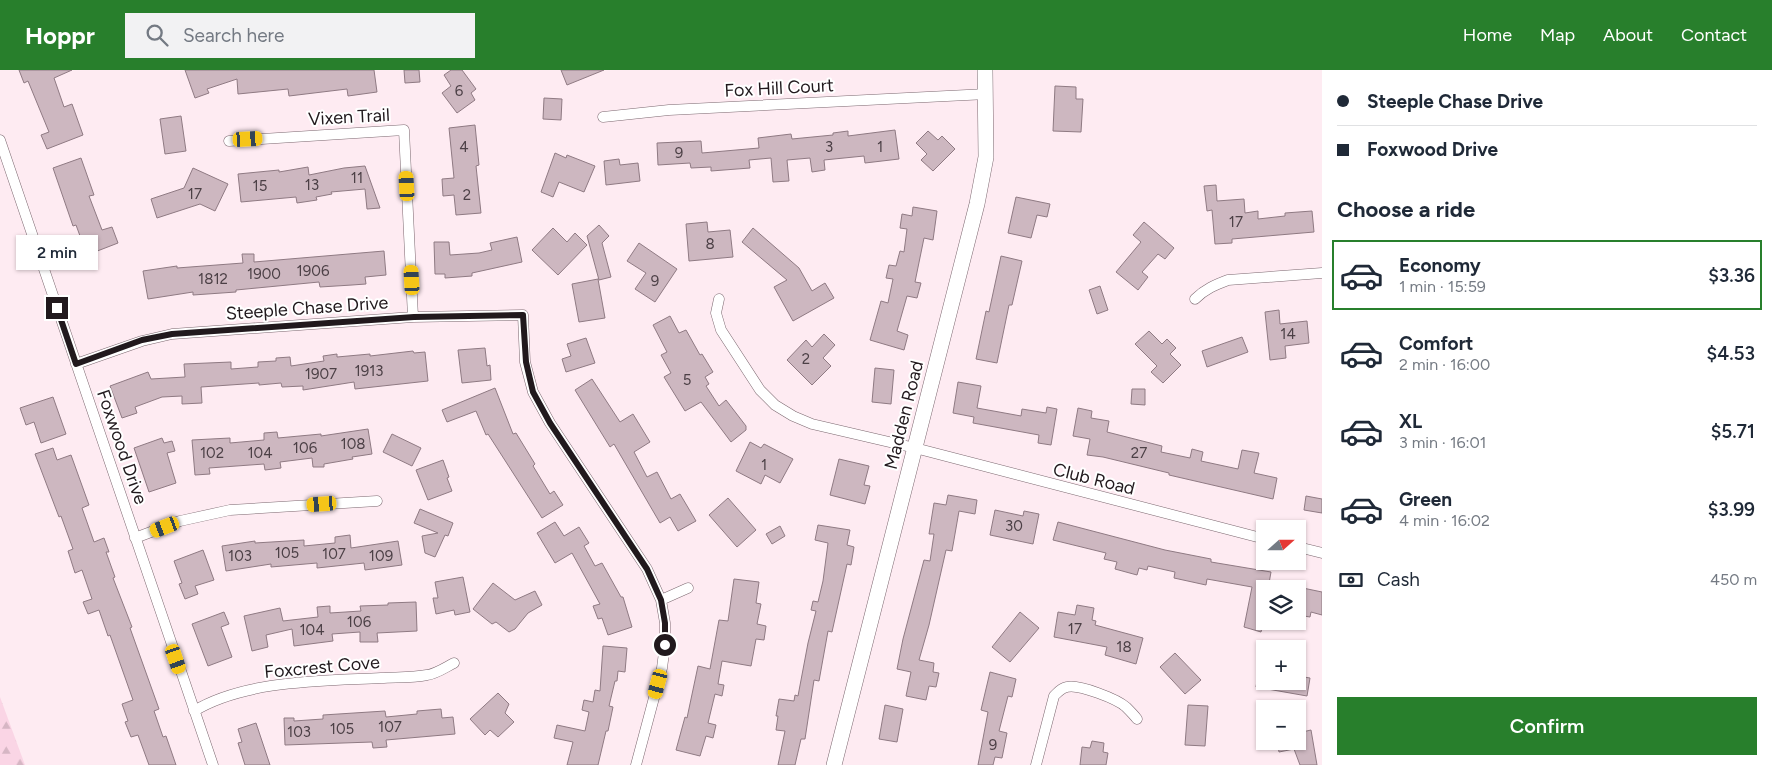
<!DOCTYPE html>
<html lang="en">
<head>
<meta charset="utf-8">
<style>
	:root { --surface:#fff; --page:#f2f2f3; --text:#1f2937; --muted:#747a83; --line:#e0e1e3; --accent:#287f2c }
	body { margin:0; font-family:Figtree,sans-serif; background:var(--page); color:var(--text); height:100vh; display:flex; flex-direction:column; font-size:19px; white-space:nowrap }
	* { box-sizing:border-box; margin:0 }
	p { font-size:16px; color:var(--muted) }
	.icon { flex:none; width:28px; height:28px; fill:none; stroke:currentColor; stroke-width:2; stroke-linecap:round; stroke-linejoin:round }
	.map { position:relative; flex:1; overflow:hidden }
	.panel { display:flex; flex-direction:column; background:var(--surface); width:450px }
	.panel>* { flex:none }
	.top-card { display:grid; align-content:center; height:110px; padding:0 15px; background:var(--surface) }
	.needle { width:32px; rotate:69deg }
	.controls { position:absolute; left:1256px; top:450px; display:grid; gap:10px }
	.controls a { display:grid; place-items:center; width:50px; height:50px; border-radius:0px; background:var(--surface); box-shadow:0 1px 4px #0004; font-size:25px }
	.end { position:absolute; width:22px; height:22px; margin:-11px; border:6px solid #21191d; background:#fff; box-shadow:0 0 0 2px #fff }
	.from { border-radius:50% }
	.bubble { position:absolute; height:35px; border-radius:0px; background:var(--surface); box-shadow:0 1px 4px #0004; font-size:16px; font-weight:600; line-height:35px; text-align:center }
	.car { position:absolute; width:15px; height:30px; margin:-15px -8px; border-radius:6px; box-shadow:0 0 4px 1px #0007; background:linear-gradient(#f5c518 24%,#345 0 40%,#f5c518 0 76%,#345 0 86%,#f5c518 0) }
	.top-card b { display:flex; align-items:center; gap:18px; height:48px; font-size:19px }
	.top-card b+b { border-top:1px solid var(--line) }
	.top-card i { width:12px; height:12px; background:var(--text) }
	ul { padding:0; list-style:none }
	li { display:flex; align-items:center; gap:15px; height:70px; margin:0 10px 8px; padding:0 5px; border:2px solid transparent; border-radius:0px }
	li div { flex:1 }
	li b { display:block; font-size:19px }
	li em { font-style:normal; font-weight:600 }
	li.active { border-color:var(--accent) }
	li>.icon { width:45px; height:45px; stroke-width:1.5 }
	h2 { padding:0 15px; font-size:22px; line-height:60px }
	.pay { display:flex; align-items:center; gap:12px; height:55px; padding:0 15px; font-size:19px }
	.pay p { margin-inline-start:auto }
	.action { display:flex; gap:10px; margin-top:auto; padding:10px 15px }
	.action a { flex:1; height:58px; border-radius:0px; background:var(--accent); color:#fff; font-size:20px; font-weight:600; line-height:58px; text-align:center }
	header { display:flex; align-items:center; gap:30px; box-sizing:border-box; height:70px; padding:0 25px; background:var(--accent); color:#fff }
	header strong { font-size:24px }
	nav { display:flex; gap:28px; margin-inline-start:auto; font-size:18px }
	.search { width:350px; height:45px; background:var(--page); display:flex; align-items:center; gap:12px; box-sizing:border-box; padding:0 18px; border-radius:0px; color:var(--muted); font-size:19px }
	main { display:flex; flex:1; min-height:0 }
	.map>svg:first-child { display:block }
	.forest { fill:url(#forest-firs) }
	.building { fill:#cdb7c0; stroke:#8f7a83 }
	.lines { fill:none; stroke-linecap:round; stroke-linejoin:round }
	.street-casing { stroke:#7c6870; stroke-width:11 }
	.secondary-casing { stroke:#7c6870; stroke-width:16 }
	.street { stroke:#fff; stroke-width:10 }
	.secondary { stroke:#fff; stroke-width:15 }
	.route { stroke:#21191d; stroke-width:6 }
	.labels { text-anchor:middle; stroke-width:4; stroke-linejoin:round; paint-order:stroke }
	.number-label { font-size:15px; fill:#4c4046 }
	.street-label { font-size:18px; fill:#21191d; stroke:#fff }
</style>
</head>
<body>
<header>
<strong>Hoppr</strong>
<div class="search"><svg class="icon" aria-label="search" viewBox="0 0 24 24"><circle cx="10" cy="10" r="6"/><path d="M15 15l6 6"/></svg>Search here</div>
<nav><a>Home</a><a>Map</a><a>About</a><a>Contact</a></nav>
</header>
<main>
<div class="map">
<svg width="1322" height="695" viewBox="0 0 1322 695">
	<defs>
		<pattern id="forest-firs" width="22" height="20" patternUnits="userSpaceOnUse" patternTransform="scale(1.25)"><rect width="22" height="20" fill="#fad5e5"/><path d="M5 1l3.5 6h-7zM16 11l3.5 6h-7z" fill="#d6b6c4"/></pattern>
	</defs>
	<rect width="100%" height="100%" fill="#feebf2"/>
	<path class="forest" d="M0 627 25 695H0Z"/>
	<path class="building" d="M19 0H72L54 8 64 37 72 34 83 65 47 79 41 65 49 62 28 11 24 13Z
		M185 0H374L377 22 348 26 347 19 289 26 288 19 238 24 237 9 207 19 209 23 195 28Z
		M404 0H419L420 12 405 13Z
		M451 0H462L476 19 471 23 475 30 457 43 442 23 451 16 444 5Z
		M561 0H604L567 15Z
		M1055 16 1076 17V29H1083L1081 62 1053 61Z
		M544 28 562 29 561 50 543 49Z
		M181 46 186 81 165 84 160 49Z
		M475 55 479 95 476 96 481 143 456 145 454 125 443 126 442 109 454 108 449 58Z
		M895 60 899 89 865 93 864 86 824 90 825 100 812 102 810 88 787 90 789 111 773 112 771 88 749 90 750 98 711 101V97L691 98 690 93 658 95 657 73 701 71 702 83 759 78 758 68 791 64 792 69 833 65V63L848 61V66Z
		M928 61 938 70 942 66 955 79 933 101 921 90 927 84 916 73Z
		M555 83 566 88 567 85 595 96 584 122 559 112 553 127 541 122Z
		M81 88 94 125 89 126 102 160 112 157 118 173 87 185 76 155 73 156 53 98Z
		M619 89 620 95 638 93 640 111 606 115 604 91Z
		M365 96 380 138 367 139 365 119 331 122 332 124 316 127 317 130 297 133 296 127 241 132 238 104 279 100V102L308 97 309 105 344 98Z
		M193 98 228 114 215 141 200 134 157 148 151 129 184 118Z
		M1216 115 1217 131 1244 129 1245 143 1258 141V149L1285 146V143L1312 141 1314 162 1232 169V173L1215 174 1212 140 1207 141 1204 116Z
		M1016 127 1050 134 1047 147 1037 145 1031 168 1008 163Z
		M913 137 937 141 933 170 924 168 915 212 921 213 917 228 907 226 897 261 908 265 904 280 870 270 881 231 888 233 893 209 886 208 889 195 896 196 900 181 904 182 907 159 900 158 902 144 912 146Z
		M707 152 708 162 730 160 733 187 689 191 686 154Z
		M1144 152 1174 178 1165 189 1158 184 1142 202 1148 207 1138 220 1116 202 1141 172 1133 165Z
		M599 155 609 166 602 173 611 207 599 210 587 166Z
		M553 158 567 172 575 163 587 175 558 205 532 180Z
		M753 158 799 198 812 221 825 213 834 228 793 251 774 217 787 210 742 172Z
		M517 167 522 192 472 203V206L445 208V204H435L434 172H449L450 185 479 183 492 180 490 173Z
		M639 173 677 199 655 232 635 219 646 203 627 191Z
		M384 181 386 205 365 207 366 214 352 215 320 217 319 212 236 220V222L193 225V222L148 229 143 201 177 196V198L243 193 242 184H254V192Z
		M1001 186 1022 191 1012 235H1009L997 293 976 289 986 241 989 242Z
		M598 209 605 248 579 252 572 214Z
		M1100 216 1108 240 1097 244 1089 220Z
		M1279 240 1280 254 1307 251 1309 273 1285 276 1286 288 1270 290 1265 242Z
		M670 246 679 263 686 260 700 285 702 284 713 302 705 307 709 314 706 316 719 336 726 330 746 356V360L731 372 701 332 685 341 664 307 671 303 661 285 667 282 653 255Z
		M1149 261 1162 274 1167 269 1176 278 1170 284 1181 295 1163 313 1151 302 1157 296 1135 274Z
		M824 264 835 275 823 288 831 296 812 315 787 290 806 270 812 277Z
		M1242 267 1248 282 1207 297 1202 281Z
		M586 268 595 293 566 302 562 289 571 286 567 274Z
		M485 278 487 296 490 295 491 310 462 313 458 280Z
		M413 281 414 283 425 282 428 311 355 319 354 312 303 320V316L282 317 281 313 259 315V313L201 317 202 333 182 334V326L162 327 135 337 137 343 122 348 110 316 148 302 151 309 185 307 184 294 231 292V299L258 297V292L276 291V288L290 287 291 296 324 291 323 286 337 284V287L370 284V286Z
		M875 298 894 300 891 334 872 332Z
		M592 309 620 352 633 344 650 372 634 382 647 407 657 402 671 429 680 424 696 451 678 461 670 447 660 453 614 374 610 377 575 320Z
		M958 312 981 316 977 338 1021 346 1022 339 1046 343 1047 337 1057 339 1051 375 1038 373 1039 365 973 353 974 347 953 343Z
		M495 318 513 364 516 363 535 394 533 396 550 424 554 421 563 435 542 448 488 364 486 365 476 341 447 352 442 340Z
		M1132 319H1145V335L1131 334Z
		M53 327 66 364 41 373 34 352 26 355 20 338Z
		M1078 338 1092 341 1091 348 1109 351 1107 362 1162 376 1161 382 1190 388 1192 379 1203 382 1201 391 1238 399 1242 380 1259 383 1254 403 1277 408 1273 429 1169 405V403L1103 387 1087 385 1090 369 1073 366Z
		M368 359 372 384 352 387 353 389 324 394V397H313L312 388 280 392 281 398 265 400 264 394 209 398 210 404 195 405 192 370 230 368V373L264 370V363L277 362 278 368 321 364V366Z
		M392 364 421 378 412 396 383 382Z
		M162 368 164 373 172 371 175 381 167 383 176 413 149 422 134 378Z
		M750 372 761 378 764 374 793 389 780 413 765 405 761 414 736 401Z
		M53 378 57 390 71 385 89 435 82 438 94 472 104 468 109 482H106L115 507 113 508 132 557 130 558 159 639 154 641 163 667 166 666 176 695H149L138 665 131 667 125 652 128 651 122 634 133 630 110 565 108 566 99 540 88 544 83 532 92 529 82 500 75 503 68 481 73 479 61 446 59 447 35 384Z
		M839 389 869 396 864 415 870 416 865 434 830 425Z
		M443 390 449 407 447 408 452 421 428 430 416 400Z
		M948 425 977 430 975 444 959 441 952 481 946 480 929 555 919 590 934 593 933 602 939 603 936 617 929 616 926 630 906 626 911 602 897 599 903 569 924 490 930 491 934 464H929L934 433 946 435Z
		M1306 426 1322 429V443L1304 440Z
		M728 428 756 460 737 477 709 445Z
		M420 439 453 453 448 466 445 465 435 487 425 483 422 466 438 463 414 453Z
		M995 440 1023 446 1024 441 1039 444 1033 474 990 465Z
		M555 452 564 466 579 457 589 473 584 476 595 496 602 493 621 527H623L632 557 608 565 602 548 598 549 593 536 600 534 572 483 555 493 537 463Z
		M1058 452 1165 480 1211 489V492L1271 502 1268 519H1265V545L1261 562 1244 557 1252 517 1207 509 1206 515 1174 508 1175 502 1148 496 1147 500 1139 498 1137 505 1115 499 1117 492 1104 489 1106 483 1053 470Z
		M818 455 850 460 847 475 854 477 851 495 847 494 832 562 828 561 819 611 814 610 805 669H801L795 695H778L785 661 776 660 778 646H776L779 629 794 631 795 625 798 626 808 573 816 541 811 540 813 531 818 532 823 511 828 473 815 470Z
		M780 456 785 466 772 474 766 464Z
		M350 465 351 478 398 471 402 495 365 500 364 493 317 498V493L271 497V494L226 501 222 476 255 471V473L304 470V476L335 473V467Z
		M203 480 214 510 195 516 198 524 185 529 179 514 182 513 174 491Z
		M463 507 470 542 455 545 454 540 436 544 433 528H438L435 512Z
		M734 509 759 512 756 533 761 534 757 554 766 556 764 570 756 569 751 596 722 591 718 614 724 615 722 626 715 624 708 653 716 655 713 668 706 666 700 686 676 680 685 647 687 648 698 596 710 599 719 550 728 551Z
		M493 513 515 530 535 521 542 535 528 543 515 559 509 562 496 552 492 554 473 539Z
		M1298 517 1322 522V545L1311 542 1310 547 1298 545Z
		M416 532 417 561 377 563 378 572H360V562L332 564 333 571 294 576 292 559 266 565 268 577 252 581 244 546 280 538 283 551 318 547 317 537 330 536V543L361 541 360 536 388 535V533Z
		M1077 535 1094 538 1092 550 1096 551 1095 555 1143 568 1136 594 1105 585 1107 577 1054 567 1058 542 1075 545Z
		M224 542 229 554 221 557 232 587 208 596 192 554Z
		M1020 542 1039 558 1010 592 992 577Z
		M603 576 627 578 625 602 618 601 617 611H615L609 636 613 637 608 661H606L598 695H567L573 672 554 668 557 655 585 661 589 642 582 640 584 630 593 632 595 620 600 621Z
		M1175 583 1201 610 1185 624 1160 597Z
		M990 602 1016 609 1012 627 1008 626 999 661 1007 663 1002 688 995 687 993 695H978L988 642 981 640Z
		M1298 606 1310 608 1307 626 1256 617 1257 611H1298Z
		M498 623 509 634 505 643 514 652 498 667 490 660 485 665 470 649Z
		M885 635 903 639 897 672 879 669Z
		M1188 635 1208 636 1205 676 1185 675Z
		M441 639 442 648 453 647 455 664 386 670 387 677 373 678 372 672 285 675 284 648H294V651L323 649V645L385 641 386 647 417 644V641Z
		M256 653 270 695H245L238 673 242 672 238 659Z
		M1311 660 1317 695H1300L1294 679 1279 682 1277 671H1298V663Z
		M1092 671 1104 673 1103 682 1108 683 1106 695H1080L1082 677 1090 678Z"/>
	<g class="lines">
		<defs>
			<path id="street" d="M603 47 669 40 987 24
				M0 70 213 695
				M229 71 404 60 413 247
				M719 229 716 243 721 260 760 320 775 335 793 346 812 354 915 378 1265 469
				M1195 229C1205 219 1215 215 1228 210L1322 203
				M76 294 142 271 172 264 413 247 523 245 525 292 533 322 550 353 647 499 661 530 665 553V575L662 598 636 695
				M135 468 180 451 230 440 377 431
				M1298 477 1322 483
				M661 530 688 518
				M194 641C245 610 322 611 381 608 395 607 412 608 427 605 436 604 446 597 454 593
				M1036 695 1054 626C1058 622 1061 618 1067 617 1079 614 1117 629 1126 637 1130 641 1134 645 1137 649"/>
			<path id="secondary" d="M834 695 977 134 986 87 985 0"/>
		</defs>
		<use href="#street" class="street-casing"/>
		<use href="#secondary" class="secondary-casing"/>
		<use href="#street" class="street"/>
		<use href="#secondary" class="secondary"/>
	</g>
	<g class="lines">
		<path class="route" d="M57 238 76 294 142 270 172 264 414 247 523 245 526 292 533 322 550 353 647 499 661 530 665 553V575"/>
	</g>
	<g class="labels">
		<g class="number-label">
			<text x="459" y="26">6</text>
			<text x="464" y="82">4</text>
			<text x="829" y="82">3</text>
			<text x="880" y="82">1</text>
			<text x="679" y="88">9</text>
			<text x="357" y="113">11</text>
			<text x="312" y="120">13</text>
			<text x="260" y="121">15</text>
			<text x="195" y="129">17</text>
			<text x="467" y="130">2</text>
			<text x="1236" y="157">17</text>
			<text x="710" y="179">8</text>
			<text x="313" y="206">1906</text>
			<text x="264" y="209">1900</text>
			<text x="213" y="214">1812</text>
			<text x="655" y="216">9</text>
			<text x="1288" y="269">14</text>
			<text x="806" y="294">2</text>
			<text x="369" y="306">1913</text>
			<text x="321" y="309">1907</text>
			<text x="687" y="315">5</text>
			<text x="353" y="379">108</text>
			<text x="305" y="383">106</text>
			<text x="212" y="388">102</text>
			<text x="260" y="388">104</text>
			<text x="1139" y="388">27</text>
			<text x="764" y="400">1</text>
			<text x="1014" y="461">30</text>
			<text x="287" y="488">105</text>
			<text x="334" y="489">107</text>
			<text x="240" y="491">103</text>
			<text x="381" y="491">109</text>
			<text x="359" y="557">106</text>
			<text x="1075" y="564">17</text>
			<text x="312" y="565">104</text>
			<text x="1124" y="582">18</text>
			<text x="390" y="662">107</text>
			<text x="342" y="664">105</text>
			<text x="299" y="667">103</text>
			<text x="993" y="680">9</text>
		</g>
		<g class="street-label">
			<text transform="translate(779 18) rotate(-3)" y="6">Fox Hill Court</text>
			<text transform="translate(349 47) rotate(-3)" y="6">Vixen Trail</text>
			<text transform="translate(307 238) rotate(-4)" y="6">Steeple Chase Drive</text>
			<text transform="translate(904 345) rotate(-76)" y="6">Madden Road</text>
			<text transform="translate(122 377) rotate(71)" y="6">Foxwood Drive</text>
			<text transform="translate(1094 409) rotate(14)" y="6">Club Road</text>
			<text transform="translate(322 597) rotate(-5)" y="6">Foxcrest Cove</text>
		</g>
	</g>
</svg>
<div class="controls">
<a><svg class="needle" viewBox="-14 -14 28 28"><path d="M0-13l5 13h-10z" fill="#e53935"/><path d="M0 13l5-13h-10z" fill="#747a83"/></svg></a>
<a><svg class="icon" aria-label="layers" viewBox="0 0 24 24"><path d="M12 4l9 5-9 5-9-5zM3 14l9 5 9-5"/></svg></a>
<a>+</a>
<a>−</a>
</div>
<i class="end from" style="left:665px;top:575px"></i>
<i class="end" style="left:57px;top:238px"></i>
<div class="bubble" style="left:16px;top:165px;width:82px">2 min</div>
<i class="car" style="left:248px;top:69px;rotate:87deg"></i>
<i class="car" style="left:407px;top:116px;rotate:357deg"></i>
<i class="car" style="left:412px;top:210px;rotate:357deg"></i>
<i class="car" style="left:322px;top:434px;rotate:266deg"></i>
<i class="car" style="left:165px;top:457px;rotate:249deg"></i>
<i class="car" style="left:176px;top:589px;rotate:161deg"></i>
<i class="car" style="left:658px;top:614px;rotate:195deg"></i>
</div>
<section class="panel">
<div class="top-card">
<b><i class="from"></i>Steeple Chase Drive</b>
<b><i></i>Foxwood Drive</b>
</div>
<h2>Choose a ride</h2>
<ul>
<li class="active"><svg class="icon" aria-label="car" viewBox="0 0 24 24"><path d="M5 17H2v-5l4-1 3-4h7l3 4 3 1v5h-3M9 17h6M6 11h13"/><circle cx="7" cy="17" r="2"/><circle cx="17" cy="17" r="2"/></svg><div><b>Economy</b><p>1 min · 15:59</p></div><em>$3.36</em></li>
<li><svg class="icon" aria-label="car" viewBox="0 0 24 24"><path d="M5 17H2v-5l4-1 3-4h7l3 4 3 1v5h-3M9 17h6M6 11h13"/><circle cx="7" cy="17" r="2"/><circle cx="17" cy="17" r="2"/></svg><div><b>Comfort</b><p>2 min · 16:00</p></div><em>$4.53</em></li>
<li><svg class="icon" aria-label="car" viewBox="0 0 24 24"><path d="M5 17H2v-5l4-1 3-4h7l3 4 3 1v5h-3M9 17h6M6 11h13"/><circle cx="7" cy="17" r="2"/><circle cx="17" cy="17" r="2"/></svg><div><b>XL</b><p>3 min · 16:01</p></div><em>$5.71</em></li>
<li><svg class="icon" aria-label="car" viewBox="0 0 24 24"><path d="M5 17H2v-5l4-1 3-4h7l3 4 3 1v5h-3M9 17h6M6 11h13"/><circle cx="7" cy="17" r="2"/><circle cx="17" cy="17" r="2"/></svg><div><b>Green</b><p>4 min · 16:02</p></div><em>$3.99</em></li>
</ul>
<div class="pay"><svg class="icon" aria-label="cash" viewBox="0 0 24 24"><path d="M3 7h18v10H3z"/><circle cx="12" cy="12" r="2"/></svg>Cash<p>450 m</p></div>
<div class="action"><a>Confirm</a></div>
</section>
</main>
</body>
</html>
